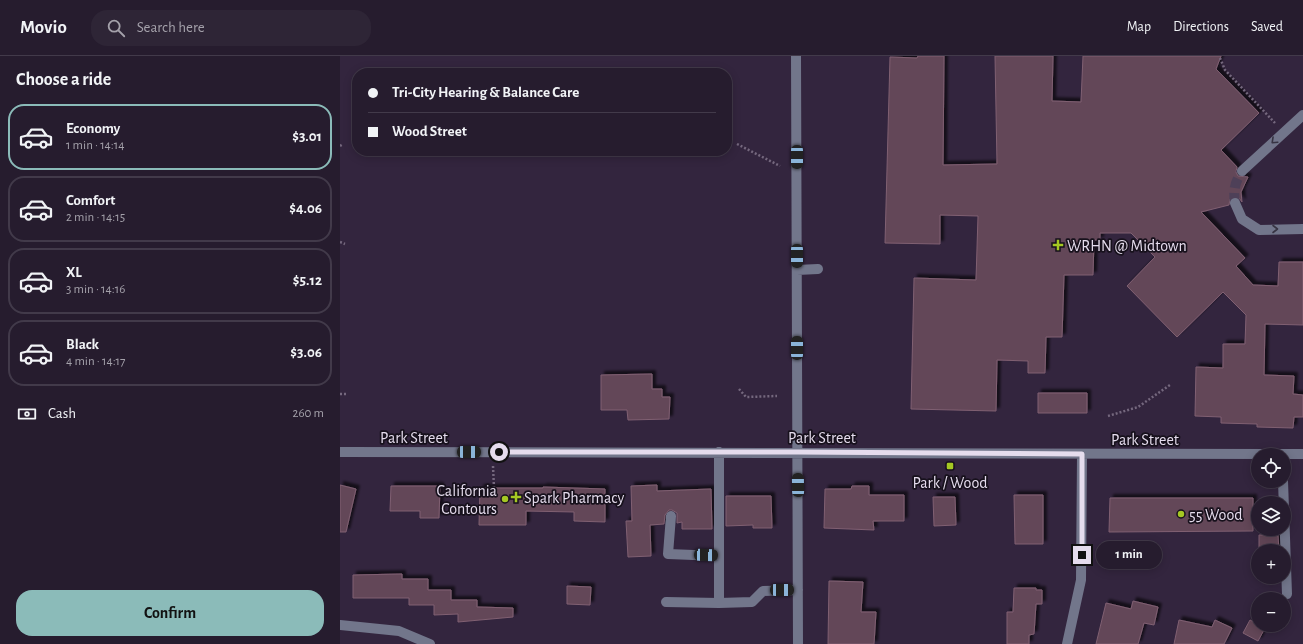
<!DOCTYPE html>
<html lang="en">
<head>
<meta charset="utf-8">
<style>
	:root { --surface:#261c2e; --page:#2e2536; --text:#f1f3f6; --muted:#a4a1aa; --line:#423a4a; --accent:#8bbbb9 }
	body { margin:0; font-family:"Alegreya Sans",sans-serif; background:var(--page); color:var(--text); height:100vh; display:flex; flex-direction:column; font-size:15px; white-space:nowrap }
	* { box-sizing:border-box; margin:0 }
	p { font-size:13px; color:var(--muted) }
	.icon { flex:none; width:22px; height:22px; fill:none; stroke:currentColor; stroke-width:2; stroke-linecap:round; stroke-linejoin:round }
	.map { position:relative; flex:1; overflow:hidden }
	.details { display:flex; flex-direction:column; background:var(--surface); width:340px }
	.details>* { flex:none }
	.banner { position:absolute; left:12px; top:12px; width:380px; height:88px; border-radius:16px; box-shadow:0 2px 10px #0003,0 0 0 1px var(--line); display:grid; align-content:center; height:88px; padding:0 16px; background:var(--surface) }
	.fabs { position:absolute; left:911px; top:392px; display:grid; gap:8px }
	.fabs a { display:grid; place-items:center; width:40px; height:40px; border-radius:50%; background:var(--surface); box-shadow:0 2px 10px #0003,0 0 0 1px var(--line); font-size:20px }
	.end { position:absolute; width:18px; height:18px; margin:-9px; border:5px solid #e5dced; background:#111; box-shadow:0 0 0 2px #111 }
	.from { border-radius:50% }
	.bubble { position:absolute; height:28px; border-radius:14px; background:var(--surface); box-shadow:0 2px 10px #0003,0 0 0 1px var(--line); font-size:13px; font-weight:700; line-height:28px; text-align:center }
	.car { position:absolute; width:12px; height:24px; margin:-12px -6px; border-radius:5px; box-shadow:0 0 3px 1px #0007; background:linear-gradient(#222 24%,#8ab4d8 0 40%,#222 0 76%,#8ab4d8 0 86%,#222 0) }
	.banner b { display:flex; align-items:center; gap:14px; height:38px; font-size:15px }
	.banner b+b { border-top:1px solid var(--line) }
	.banner i { width:10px; height:10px; background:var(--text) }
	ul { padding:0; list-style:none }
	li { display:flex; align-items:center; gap:12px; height:66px; margin:0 8px 6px; padding:0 8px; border:2px solid var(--line); border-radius:16px }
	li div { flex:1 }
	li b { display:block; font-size:15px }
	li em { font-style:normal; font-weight:700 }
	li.selected { border-color:var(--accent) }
	li>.icon { width:36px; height:36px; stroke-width:1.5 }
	h2 { padding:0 16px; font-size:18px; line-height:48px }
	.pay { display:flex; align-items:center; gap:10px; height:44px; padding:0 16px; font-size:15px }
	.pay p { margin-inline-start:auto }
	.primary-button { display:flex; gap:8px; margin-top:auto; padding:8px 16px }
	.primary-button a { flex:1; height:46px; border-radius:16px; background:var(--accent); color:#111; font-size:16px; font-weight:700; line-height:46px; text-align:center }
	header { display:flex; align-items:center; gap:24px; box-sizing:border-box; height:56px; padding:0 20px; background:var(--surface); border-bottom:1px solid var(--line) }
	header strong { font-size:19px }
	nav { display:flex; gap:22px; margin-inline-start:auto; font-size:14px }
	.search { width:280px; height:36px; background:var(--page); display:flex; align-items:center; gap:10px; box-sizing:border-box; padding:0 14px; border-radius:16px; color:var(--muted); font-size:15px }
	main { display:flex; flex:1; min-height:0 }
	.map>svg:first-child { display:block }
	.building { fill:#644758; stroke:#806072; filter:url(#shadow) }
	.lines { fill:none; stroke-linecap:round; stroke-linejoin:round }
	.minor-tunnel { stroke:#4e4058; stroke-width:10; stroke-dasharray:10 5; stroke-linecap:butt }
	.path { stroke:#75687e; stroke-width:2.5; stroke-dasharray:2 2; stroke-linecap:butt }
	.minor { stroke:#72768b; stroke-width:10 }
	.oneway { stroke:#373443 }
	.route { stroke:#e5dced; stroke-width:5 }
	.poi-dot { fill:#a5c823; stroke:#17111c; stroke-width:1.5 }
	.labels { text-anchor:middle; stroke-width:3.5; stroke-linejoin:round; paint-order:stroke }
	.poi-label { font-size:16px; fill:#e5dced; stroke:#17111c; text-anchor:start }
	.street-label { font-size:16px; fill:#e5dced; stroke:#17111c }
</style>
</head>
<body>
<header>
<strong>Movio</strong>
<div class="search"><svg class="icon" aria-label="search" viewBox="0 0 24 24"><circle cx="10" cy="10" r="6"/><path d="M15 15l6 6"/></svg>Search here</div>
<nav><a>Map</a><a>Directions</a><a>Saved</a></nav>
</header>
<main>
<section class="details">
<h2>Choose a ride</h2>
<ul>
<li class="selected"><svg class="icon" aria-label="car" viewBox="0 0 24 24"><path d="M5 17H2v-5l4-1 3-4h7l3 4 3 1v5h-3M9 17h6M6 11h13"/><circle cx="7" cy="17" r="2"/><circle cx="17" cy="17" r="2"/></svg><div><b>Economy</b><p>1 min · 14:14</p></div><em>$3.01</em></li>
<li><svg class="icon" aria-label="car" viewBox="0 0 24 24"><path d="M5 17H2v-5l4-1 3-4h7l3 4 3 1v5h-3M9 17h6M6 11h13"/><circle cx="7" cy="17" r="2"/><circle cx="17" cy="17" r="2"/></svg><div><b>Comfort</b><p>2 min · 14:15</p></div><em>$4.06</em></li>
<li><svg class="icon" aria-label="car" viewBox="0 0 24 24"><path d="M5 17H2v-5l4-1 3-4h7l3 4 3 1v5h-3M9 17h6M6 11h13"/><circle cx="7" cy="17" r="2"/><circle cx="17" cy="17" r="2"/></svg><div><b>XL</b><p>3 min · 14:16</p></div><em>$5.12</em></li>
<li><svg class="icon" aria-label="car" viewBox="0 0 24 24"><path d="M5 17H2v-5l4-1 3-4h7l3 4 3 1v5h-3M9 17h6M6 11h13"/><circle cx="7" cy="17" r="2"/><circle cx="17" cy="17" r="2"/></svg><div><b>Black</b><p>4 min · 14:17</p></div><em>$3.06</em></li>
</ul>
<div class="pay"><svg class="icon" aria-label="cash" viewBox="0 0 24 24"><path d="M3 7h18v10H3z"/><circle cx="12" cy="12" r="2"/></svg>Cash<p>260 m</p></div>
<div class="primary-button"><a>Confirm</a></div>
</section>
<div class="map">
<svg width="963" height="588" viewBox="0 0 963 588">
	<defs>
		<filter id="shadow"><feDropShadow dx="3.5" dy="-3.5" stdDeviation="1" flood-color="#0009"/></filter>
	</defs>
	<rect width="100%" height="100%" fill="#33253e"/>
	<path class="building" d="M578 0H604L603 109 657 108 655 0H713L712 45 741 46 743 0H881L876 13 919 57 881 94 897 111 896 116 898 120 908 121 901 136 902 146 899 142 893 141 890 143 889 149 861 156 905 202 896 210 913 229 938 230 939 206H963V269L925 268 924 319 954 320 953 338 963 339V361H954L953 372 917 371V368L881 367V361L855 360 856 311 883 312V288H905L906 259 883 236 837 281 787 230 815 201 791 177H760V184H754L753 219H724L722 281H706L705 317H688V305L657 304 656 355 571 353 574 222 636 224 638 160 600 159V188L545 187 550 1 577 2Z
		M312 318V333H322V341H330L329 363 288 364 287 354H261V319Z
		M698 337H747V357H698Z
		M0 429 16 433 6 476H0Z
		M317 429V435L371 433 372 473H342V466L337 467V457L332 454H329L325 459 324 468 310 469 311 500 288 501 286 465H292L291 430Z
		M51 430H100L99 462H80V455H50Z
		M512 430H529V439H564V465H533L534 474 484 472 485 433H511Z
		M203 431 265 433V466L234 465V456L186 455V469H139L140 432H203Z
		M674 439H703V488H675Z
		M386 440H431L432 472H413V469L386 470Z
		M593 441H615L616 469 594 470Z
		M770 442H913V475L769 476Z
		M919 479H938L939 495H919Z
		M62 518V523H88V534H111V544H137V551L173 552V561L118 566V558L94 559V549H69V542H13V519Z
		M489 525 523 526 521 556H536L534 588H488Z
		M227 530 251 531 250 549 227 548Z
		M674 532H696V534H702V548H696L694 578 689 579V588H667V556H673Z
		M793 545 818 551 814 569 804 567 798 588H756L766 547 791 553Z
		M839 564 872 571 875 564 892 572 884 588H834Z
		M910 564 925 572 918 585 903 577Z"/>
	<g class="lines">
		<path class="minor-tunnel" d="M895 147C893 134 895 126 902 115"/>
		<path class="path" d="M880 2 885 14 935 67
			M397 88 440 110
			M0 90 3 88
			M0 186 5 188
			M399 333 406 341 437 340
			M0 338H6
			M768 360 798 351 830 329
			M153 410 154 432"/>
		<path class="minor" d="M456 0 458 588
			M902 115 963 59
			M895 147 902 163 919 174 963 173
			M457 214 478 213
			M0 396 963 398
			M943 425 947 538
			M331 460 328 498 379 500
			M326 546 379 547V396
			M379 547 412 546 423 535 458 534
			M0 569 59 575 90 588
			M727 588 741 524 742 398"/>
	</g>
	<defs><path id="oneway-chevron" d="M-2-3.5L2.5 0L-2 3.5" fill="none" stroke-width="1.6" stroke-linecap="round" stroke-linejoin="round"/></defs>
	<g class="oneway">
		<use href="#oneway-chevron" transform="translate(934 85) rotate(137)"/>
		<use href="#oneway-chevron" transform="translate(935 173)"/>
	</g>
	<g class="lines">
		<path class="route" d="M159 396H458L742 398V499"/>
	</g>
	<g class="poi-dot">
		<path d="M716 183h4v4h4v4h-4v4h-4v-4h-4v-4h4z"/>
		<rect x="606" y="406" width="8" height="8" rx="2"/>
		<path d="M174 435h4v4h4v4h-4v4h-4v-4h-4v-4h4z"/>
		<circle cx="165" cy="443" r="4"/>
		<circle cx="841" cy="458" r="4"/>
	</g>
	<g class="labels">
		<g class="poi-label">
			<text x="727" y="195">WRHN @ Midtown</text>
			<text x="610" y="432" text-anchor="middle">Park / Wood</text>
			<text x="157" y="440" text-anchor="end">California<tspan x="157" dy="18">Contours</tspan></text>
			<text x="184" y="447">Spark Pharmacy</text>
			<text x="849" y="464">55 Wood</text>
		</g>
		<g class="street-label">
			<text x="74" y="387">Park Street</text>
			<text x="482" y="387">Park Street</text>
			<text x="805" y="389">Park Street</text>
		</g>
	</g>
</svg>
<div class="fabs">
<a><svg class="icon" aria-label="locate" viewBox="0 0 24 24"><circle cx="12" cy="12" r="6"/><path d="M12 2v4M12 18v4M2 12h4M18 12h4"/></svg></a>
<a><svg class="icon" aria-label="layers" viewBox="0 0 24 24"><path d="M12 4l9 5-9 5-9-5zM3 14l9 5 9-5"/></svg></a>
<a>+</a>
<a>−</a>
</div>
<i class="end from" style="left:159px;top:396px"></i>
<i class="end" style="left:742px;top:499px"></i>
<div class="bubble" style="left:756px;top:485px;width:66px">1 min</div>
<i class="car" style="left:457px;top:101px;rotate:180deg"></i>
<i class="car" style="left:457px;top:200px;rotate:180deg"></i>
<i class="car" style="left:457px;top:292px;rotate:0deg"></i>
<i class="car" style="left:129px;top:396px;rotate:90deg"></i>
<i class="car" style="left:458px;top:429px;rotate:359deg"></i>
<i class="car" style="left:366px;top:499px;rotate:92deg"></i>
<i class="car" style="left:442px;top:534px;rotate:90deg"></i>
<div class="banner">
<b><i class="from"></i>Tri-City Hearing &amp; Balance Care</b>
<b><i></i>Wood Street</b>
</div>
</div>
</main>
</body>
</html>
